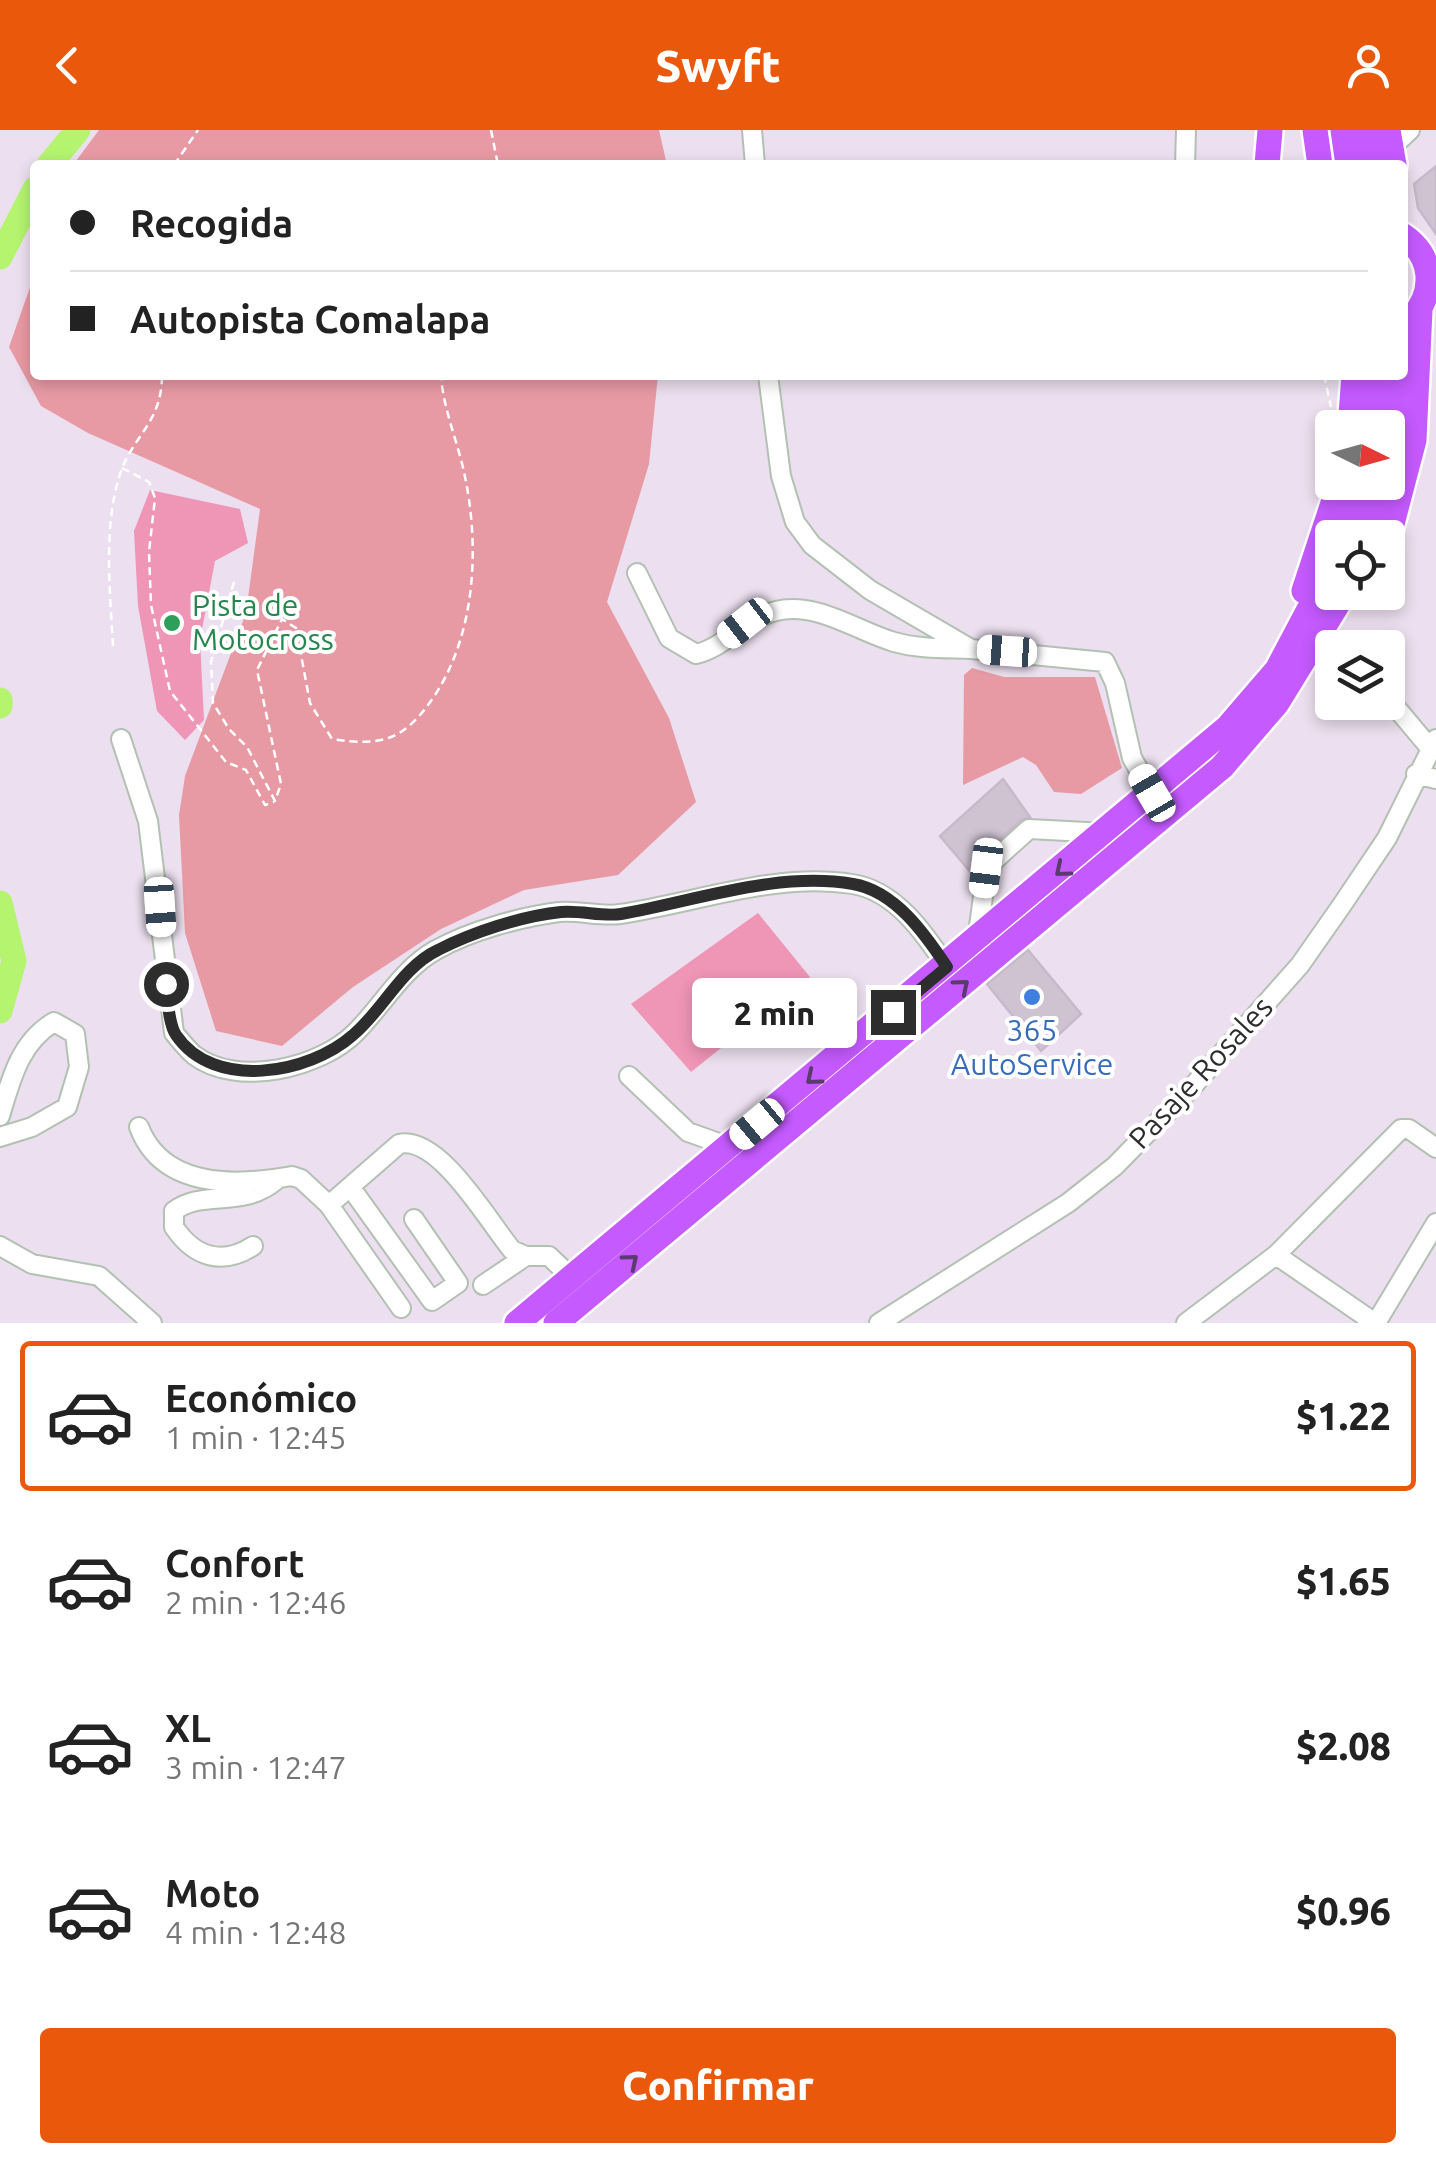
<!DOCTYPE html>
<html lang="es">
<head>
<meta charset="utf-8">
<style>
	:root { --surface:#fff; --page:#f2f2f2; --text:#222; --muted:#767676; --line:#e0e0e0; --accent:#ea580c }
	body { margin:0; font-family:Ubuntu,sans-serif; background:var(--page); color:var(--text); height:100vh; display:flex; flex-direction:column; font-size:38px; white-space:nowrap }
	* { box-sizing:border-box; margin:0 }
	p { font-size:32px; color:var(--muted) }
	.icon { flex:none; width:55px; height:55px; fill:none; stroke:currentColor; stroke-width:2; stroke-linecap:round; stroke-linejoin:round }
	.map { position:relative; height:1193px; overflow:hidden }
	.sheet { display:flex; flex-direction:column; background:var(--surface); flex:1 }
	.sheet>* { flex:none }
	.top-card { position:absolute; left:30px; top:30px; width:1378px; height:220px; border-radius:10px; box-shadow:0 5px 15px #0003; display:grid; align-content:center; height:220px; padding:0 40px; background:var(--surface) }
	.needle { width:65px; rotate:95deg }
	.controls { position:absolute; left:1315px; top:280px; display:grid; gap:20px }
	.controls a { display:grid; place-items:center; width:90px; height:90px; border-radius:10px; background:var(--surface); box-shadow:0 5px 15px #0003; font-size:50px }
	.end { position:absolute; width:45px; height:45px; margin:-22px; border:12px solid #2d2d2d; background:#fff; box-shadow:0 0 0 5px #fff }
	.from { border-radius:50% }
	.bubble { position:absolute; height:70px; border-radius:10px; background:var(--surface); box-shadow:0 5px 15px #0003; font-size:32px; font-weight:800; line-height:70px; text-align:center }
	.car { position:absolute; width:30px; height:60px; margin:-30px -15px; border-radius:12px; box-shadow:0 0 8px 2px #0007; background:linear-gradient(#fff 24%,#345 0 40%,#fff 0 76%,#345 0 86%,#fff 0) }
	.top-card b { display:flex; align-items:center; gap:35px; height:95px; font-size:38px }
	.top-card b+b { border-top:2px solid var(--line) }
	.top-card i { width:25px; height:25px; background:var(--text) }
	ul { padding:18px 0 0; list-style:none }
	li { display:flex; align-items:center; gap:30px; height:150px; margin:0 20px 15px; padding:0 20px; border:5px solid transparent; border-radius:10px }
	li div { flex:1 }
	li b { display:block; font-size:38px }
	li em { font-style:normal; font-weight:800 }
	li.selected { border-color:var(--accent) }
	li>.icon { width:90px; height:90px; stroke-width:1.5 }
	.button { display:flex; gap:20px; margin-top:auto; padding:20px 40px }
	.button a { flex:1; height:115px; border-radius:10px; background:var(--accent); color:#fff; font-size:40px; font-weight:800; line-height:115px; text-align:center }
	header { display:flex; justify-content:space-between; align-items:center; height:130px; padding:0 40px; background:var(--accent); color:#fff; font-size:45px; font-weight:800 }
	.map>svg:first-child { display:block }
	.green { fill:#e79aa4 }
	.pitch { fill:#ef95b6 }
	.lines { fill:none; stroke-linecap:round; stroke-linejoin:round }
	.river { stroke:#b4f46f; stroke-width:25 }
	.building { fill:#cfc3d2; stroke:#c8b8cb; stroke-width:2.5 }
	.minor-casing { stroke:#b3c1b3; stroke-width:22 }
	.highway-casing { stroke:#fff; stroke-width:30 }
	.path { stroke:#fff; stroke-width:2.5; stroke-dasharray:8 5; stroke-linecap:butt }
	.minor { stroke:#fff; stroke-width:18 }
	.highway { stroke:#c55aff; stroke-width:25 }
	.oneway { stroke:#5b3a6c }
	.route { stroke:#2d2d2d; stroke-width:12 }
	.leisure-dot { fill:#2e9e5b; stroke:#fff; stroke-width:4 }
	.shop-dot { fill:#3f7fe0; stroke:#fff; stroke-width:4 }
	.labels { text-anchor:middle; stroke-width:8; stroke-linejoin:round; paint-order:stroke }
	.leisure-label { font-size:30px; fill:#27864d; stroke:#fff; text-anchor:start }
	.shop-label { font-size:30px; fill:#366cbe; stroke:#fff }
	.street-label { font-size:30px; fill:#2d2d2d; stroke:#fff }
</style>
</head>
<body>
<header><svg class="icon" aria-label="back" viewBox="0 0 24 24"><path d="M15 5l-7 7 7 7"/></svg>Swyft<svg class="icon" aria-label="person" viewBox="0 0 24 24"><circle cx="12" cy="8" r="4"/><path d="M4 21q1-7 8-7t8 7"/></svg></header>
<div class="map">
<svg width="1436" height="1193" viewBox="0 0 1436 1193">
	<rect width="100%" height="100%" fill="#ecdfef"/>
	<path class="green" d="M99 0H659L667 35H73Z
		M35 143V245H658L649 334 607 472 669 588 696 672 618 745 524 760 441 799 353 857 282 916 216 901 185 803 179 685 185 646 246 483 260 379 88 303 41 276 9 217Z
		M972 538 1004 547H1095L1122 638 1081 664 1054 662 1036 635 1023 627 963 655 964 545Z"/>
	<path class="pitch" d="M150 360 240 379 248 413 215 431 200 510 204 590 185 610 157 581 138 476 134 401Z
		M758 783 810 847 691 942 631 874Z"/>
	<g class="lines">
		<path class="river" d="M49 35 78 0
			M0 127 35 59
			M0 570V576
			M0 773 14 831 0 881"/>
	</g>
	<path class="building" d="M1436 36V104L1418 78 1414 54Z
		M1003 649 1030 687 1021 690 979 728 973 745 940 706Z
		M1028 820 1081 884 1041 921 987 854Z"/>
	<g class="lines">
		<defs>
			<path id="minor" d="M752 0 755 35
				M1391 18 1410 0
				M1185 35 1186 0
				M768 245 781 346 795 392 812 415 870 460 971 519 1105 532 1115 553 1132 628 1152 663
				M637 443 669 508 696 524C726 517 745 488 776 481 816 471 857 501 894 512 919 519 945 518 971 519
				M1388 568 1430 618
				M121 609 148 691 174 903C180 910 187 919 194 925 237 958 321 938 356 902 382 876 403 838 436 820 470 801 520 787 559 782 580 780 600 787 620 784 696 773 774 742 852 754 895 760 925 804 947 837
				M1416 644 1436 649
				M977 811 987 737 1029 699 1105 703
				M629 946 688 1002 730 1017
				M0 986C11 949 20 912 54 892L75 904 79 937 67 977 32 997 0 1007
				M139 997C163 1060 238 1056 292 1046L301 1049 329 1075 399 1014C439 1005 488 1091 512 1120L526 1126H549L572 1148
				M351 1058 432 1171 458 1153 414 1089
				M329 1075 401 1178
				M0 1116 32 1134 99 1146 152 1193
				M253 1116C222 1136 194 1127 174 1097V1081C203 1059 241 1079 275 1051
				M1276 1125 1375 1193
				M483 1155 526 1126
				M879 1193 1068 1073 1115 1036 1193 956 1300 835 1342 775 1387 708 1436 609
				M1186 1193 1276 1125 1401 999H1409L1436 1018
				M1376 1193 1436 1093"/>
			<path id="highway" d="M1315 0 1320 35
				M1343 0 1348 35
				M1366 0 1371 35
				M1388 0 1394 35
				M1267 35 1270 0
				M1402 105C1434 125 1436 163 1411 189
				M1350 298 1354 245
				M1372 298 1376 245
				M1388 338 1398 291 1400 245
				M1344 408 1361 352
				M1366 408 1383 352
				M1388 409 1414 310 1420 180
				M1304 461 1340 352
				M517 1193 1228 597 1277 540 1332 436
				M556 1193 1222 637 1277 573 1345 462"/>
		</defs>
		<use href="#minor" class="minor-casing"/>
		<use href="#highway" class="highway-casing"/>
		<path class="path" d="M491 0 498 35
			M174 35 198 0
			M1324 245 1331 277
			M122 338 149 352 155 368 149 422 151 475 170 561 226 632 246 640 265 675 274 672
			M234 452 211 532 213 573 229 599 247 617 275 671 281 654 257 540 282 489 296 498 310 573 332 609C383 617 405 610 435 565 476 502 480 415 464 342 457 310 443 278 441 245
			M113 516C110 460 103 398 120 344 133 305 162 293 162 245"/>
		<use href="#minor" class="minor"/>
		<use href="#highway" class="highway"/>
	</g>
	<defs><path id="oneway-chevron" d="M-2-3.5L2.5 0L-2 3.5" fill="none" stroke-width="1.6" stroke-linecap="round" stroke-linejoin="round" transform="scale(2.5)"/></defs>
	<g class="oneway">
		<use href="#oneway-chevron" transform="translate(1062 740) rotate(140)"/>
		<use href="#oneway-chevron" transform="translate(962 856) rotate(-40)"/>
		<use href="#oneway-chevron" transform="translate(813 948) rotate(140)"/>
		<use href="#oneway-chevron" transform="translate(631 1131) rotate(-40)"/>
	</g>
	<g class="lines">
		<path class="route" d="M166 854C168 869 168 893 176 905 214 961 309 944 353 905 383 880 402 837 438 820 473 802 522 786 561 782 581 780 602 787 621 784 695 771 777 741 853 754 895 761 925 804 947 837L893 882"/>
	</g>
	<circle class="leisure-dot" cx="172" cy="493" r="10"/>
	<circle class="shop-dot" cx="1032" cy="867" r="10"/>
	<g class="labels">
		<g class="leisure-label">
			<text x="192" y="486">Pista de<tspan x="192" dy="34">Motocross</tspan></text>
		</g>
		<g class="shop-label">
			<text x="1032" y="911">365<tspan x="1032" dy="34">AutoService</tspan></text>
		</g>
		<g class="street-label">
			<text transform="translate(1201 943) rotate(-47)" y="10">Pasaje Rosales</text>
		</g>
	</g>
</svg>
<div class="controls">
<a><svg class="needle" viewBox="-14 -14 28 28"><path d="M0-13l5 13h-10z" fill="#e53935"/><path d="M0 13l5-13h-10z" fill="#767676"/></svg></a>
<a><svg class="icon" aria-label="locate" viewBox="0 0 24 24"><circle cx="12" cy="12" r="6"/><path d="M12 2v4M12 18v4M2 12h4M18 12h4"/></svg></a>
<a><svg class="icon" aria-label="layers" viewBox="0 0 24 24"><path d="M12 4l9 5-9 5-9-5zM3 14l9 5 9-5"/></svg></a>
</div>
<i class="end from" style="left:166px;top:854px"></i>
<i class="end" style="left:893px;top:882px"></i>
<div class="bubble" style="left:692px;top:848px;width:165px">2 min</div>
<i class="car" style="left:745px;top:493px;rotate:232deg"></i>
<i class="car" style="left:1007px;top:521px;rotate:274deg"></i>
<i class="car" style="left:1152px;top:663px;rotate:330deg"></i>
<i class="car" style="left:986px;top:738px;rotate:187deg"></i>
<i class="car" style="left:160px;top:777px;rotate:176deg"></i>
<i class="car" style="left:757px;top:994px;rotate:230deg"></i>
<div class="top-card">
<b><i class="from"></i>Recogida</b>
<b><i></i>Autopista Comalapa</b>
</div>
</div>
<section class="sheet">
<ul>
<li class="selected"><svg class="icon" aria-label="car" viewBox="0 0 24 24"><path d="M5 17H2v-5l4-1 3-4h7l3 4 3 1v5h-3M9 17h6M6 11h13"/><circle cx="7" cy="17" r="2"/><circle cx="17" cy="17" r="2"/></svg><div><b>Económico</b><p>1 min · 12:45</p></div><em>$1.22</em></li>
<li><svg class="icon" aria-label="car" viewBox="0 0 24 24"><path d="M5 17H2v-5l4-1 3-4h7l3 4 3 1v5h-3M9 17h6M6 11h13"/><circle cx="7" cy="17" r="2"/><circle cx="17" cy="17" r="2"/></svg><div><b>Confort</b><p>2 min · 12:46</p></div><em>$1.65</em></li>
<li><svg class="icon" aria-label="car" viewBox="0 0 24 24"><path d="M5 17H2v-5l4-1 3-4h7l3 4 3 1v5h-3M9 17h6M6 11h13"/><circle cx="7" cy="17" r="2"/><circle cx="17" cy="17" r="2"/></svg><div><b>XL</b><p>3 min · 12:47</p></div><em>$2.08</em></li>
<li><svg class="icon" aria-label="car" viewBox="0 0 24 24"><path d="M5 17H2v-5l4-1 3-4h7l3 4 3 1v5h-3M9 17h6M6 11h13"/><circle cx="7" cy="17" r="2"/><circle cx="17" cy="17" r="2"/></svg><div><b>Moto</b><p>4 min · 12:48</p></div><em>$0.96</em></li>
</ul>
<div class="button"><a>Confirmar</a></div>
</section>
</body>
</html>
